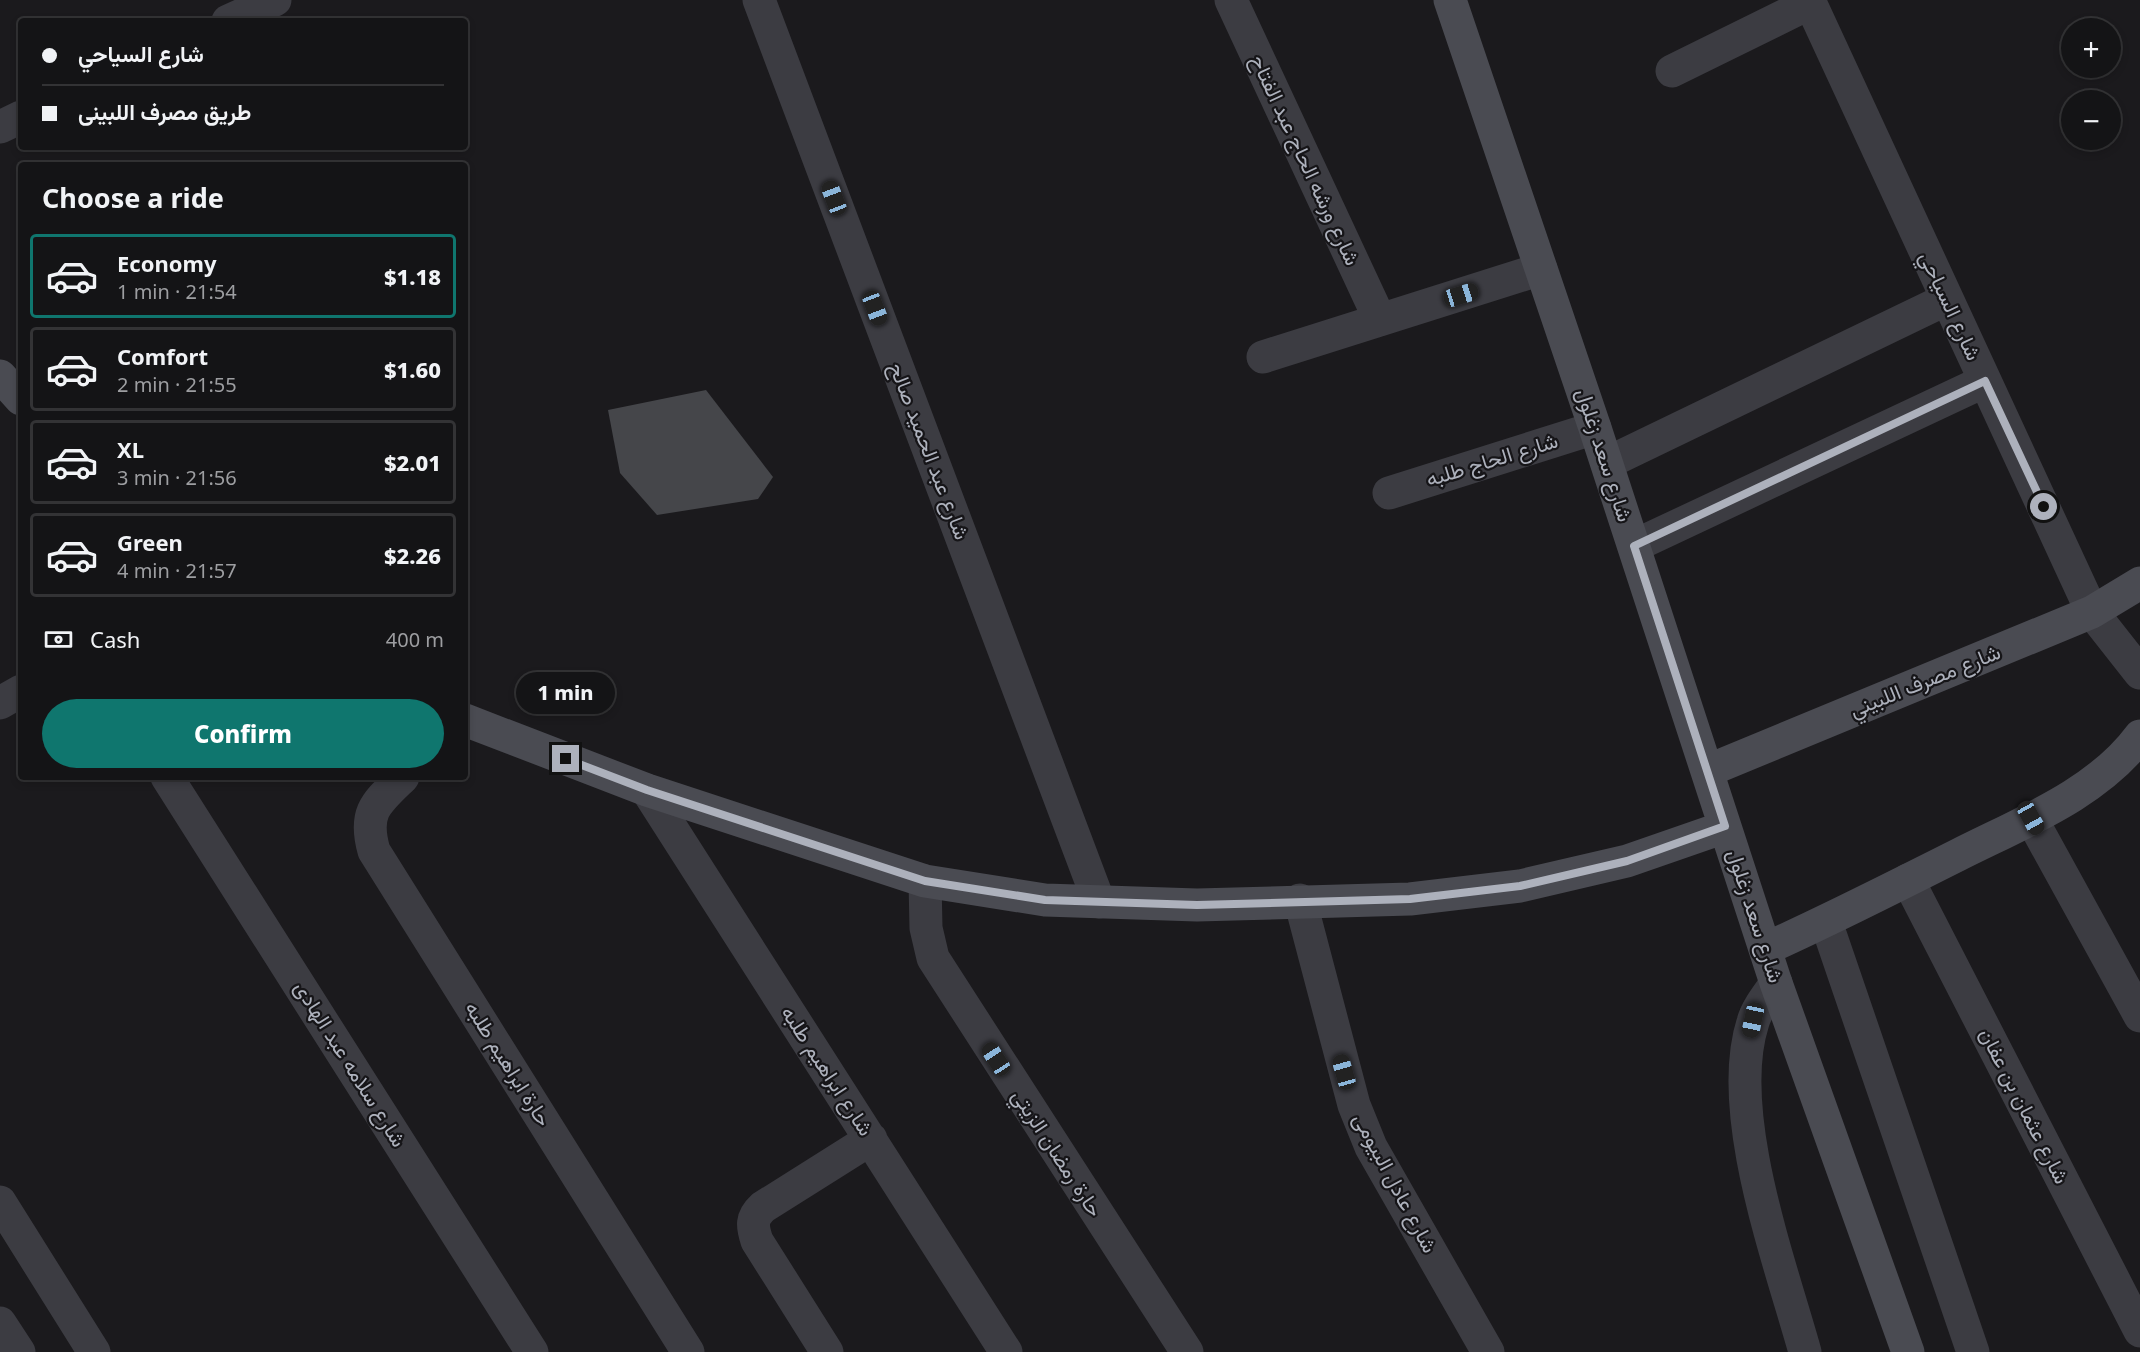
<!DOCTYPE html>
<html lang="en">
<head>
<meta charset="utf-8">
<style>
	:root { --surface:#141416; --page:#212123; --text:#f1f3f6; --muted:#9d9ea1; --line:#333335; --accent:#0f766e }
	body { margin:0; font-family:"Noto Sans",Vazirmatn,sans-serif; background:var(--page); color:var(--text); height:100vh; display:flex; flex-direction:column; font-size:22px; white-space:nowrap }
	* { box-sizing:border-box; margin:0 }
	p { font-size:20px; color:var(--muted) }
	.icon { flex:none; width:33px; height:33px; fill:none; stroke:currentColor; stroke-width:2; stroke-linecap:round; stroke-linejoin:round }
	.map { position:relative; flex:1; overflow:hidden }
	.drawer { position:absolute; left:18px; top:162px; width:450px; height:618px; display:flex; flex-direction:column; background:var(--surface); border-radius:6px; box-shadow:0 3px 9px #0003,0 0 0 2px var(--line) }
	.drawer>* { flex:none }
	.hud { position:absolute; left:18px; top:18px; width:450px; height:132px; border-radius:6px; box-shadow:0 3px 9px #0003,0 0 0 2px var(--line); display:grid; align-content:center; height:132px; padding:0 24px; background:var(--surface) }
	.fabs { position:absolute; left:2061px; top:18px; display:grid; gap:12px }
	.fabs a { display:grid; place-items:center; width:60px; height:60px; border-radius:50%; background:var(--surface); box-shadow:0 3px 9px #0003,0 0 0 2px var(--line); font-size:30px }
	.end { position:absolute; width:27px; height:27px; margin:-14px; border:8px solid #adb1bc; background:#111; box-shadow:0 0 0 3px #111 }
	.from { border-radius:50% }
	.bubble { position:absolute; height:42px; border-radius:21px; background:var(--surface); box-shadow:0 3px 9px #0003,0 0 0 2px var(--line); font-size:20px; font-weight:800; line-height:42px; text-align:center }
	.car { position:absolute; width:18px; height:36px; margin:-18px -9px; border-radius:8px; box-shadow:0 0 4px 2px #0007; background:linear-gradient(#222 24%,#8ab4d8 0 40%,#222 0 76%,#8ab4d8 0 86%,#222 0) }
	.hud b { display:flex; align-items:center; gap:21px; height:57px; font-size:22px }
	.hud b+b { border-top:2px solid var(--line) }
	.hud i { width:15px; height:15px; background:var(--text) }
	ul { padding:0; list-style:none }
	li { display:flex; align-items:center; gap:18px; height:84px; margin:0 12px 9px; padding:0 12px; border:3px solid var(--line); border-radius:6px }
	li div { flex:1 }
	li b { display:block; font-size:22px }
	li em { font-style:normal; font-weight:800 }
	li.current { border-color:var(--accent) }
	li>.icon { width:54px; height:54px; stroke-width:1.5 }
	h2 { padding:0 24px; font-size:27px; line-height:72px }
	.pay { display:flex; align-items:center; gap:15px; height:66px; padding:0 24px; font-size:22px }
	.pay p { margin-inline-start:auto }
	.cta { display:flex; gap:12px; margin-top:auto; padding:12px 24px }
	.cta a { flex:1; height:69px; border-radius:36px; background:var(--accent); color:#fff; font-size:24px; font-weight:800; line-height:69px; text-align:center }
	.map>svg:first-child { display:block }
	.building { fill:#45464a }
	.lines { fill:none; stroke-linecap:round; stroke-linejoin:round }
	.street { stroke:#3c3c42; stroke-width:33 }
	.secondary { stroke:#4a4b52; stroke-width:33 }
	.route { stroke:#adb1bc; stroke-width:8 }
	.labels { text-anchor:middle; stroke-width:4.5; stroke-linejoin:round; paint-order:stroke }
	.street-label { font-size:21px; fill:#adb1bc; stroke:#161518 }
</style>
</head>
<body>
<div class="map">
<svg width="2140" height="1352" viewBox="0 0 2140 1352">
	<rect width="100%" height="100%" fill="#1b1a1d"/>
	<path class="building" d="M706 390 773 477 758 499 657 515 620 473 608 410Z"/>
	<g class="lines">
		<path class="street" d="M759 0 1099 902
			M1231 0 1380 320
			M1809 0 2092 612 2140 673
			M228 21 275 0
			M1672 71 1810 3
			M0 127 21 117
			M1263 357 1541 269
			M1607 463 1947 299
			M1389 493 1595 428
			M1634 546 1985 381
			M0 703 21 691
			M167 777 532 1352
			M403 777C376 803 363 812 374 851L688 1352
			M647 790 1006 1352
			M2031 818 2140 1016
			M1908 880 2140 1331
			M925 881 926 928 933 958 1187 1352
			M1300 900 1354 1105 1371 1147 1488 1352
			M1826 922 1973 1352
			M1776 983C1768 995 1757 1008 1753 1022 1724 1112 1780 1262 1805 1352
			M0 1202 94 1352
			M0 1323 19 1352
			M827 1352 757 1241C752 1226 751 1218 763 1207L871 1139"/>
		<path class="secondary" d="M1450 0 1595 428 1776 983 1908 1352
			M0 376 21 399
			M465 720 647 790 925 881 1045 900 1197 905 1410 899 1520 886 1627 861 1725 827
			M1707 771 2092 612 2140 583
			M1765 949C1830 920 1894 887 1958 855 2021 823 2097 794 2140 736"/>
	</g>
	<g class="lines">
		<path class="route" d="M566 759 647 790 925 881 1045 900 1197 905 1410 899 1520 886 1627 861 1725 826 1634 546 1985 381 2044 507"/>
	</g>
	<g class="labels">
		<g class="street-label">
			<text transform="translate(1305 160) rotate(65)" y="7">شارع ورشه الحاج عبد الفتاح</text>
			<text transform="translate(1950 306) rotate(65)" y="7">شارع السياحي</text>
			<text transform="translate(929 451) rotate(69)" y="7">شارع عبد الحميد صالح</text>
			<text transform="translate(1604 455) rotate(72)" y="7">شارع سعد زغلول</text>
			<text transform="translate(1492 460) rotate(-17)" y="7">شارع الحاج طلبه</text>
			<text transform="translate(1925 681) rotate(-22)" y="7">شارع مصرف اللبيني</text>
			<text transform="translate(1755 916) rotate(72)" y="7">شارع سعد زغلول</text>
			<text transform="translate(350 1064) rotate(58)" y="7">شارع سلامه عبد الهادى</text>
			<text transform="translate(508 1064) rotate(58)" y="7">حارة ابراهيم طلبه</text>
			<text transform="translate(827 1071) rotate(57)" y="7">شارع ابراهيم طلبه</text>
			<text transform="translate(2024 1106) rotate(63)" y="7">شارع عثمان بن عفان</text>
			<text transform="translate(1057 1153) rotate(57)" y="7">حارة رمضان الزيتي</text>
			<text transform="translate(1395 1183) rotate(62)" y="7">شارع عادل البيومى</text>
		</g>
	</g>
</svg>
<div class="fabs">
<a>+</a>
<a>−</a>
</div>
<i class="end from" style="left:2044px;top:507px"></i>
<i class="end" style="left:566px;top:759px"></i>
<div class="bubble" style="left:516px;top:672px;width:99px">1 min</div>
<i class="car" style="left:834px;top:198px;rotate:339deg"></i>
<i class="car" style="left:1461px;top:295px;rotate:73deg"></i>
<i class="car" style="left:875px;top:308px;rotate:159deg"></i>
<i class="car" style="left:2031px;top:818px;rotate:151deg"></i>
<i class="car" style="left:1753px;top:1020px;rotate:192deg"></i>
<i class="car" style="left:996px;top:1059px;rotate:327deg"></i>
<i class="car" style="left:1344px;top:1072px;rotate:344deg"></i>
<div class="hud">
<b><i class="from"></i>شارع السياحي</b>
<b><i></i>طريق مصرف اللبينى</b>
</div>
<section class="drawer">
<h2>Choose a ride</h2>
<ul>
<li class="current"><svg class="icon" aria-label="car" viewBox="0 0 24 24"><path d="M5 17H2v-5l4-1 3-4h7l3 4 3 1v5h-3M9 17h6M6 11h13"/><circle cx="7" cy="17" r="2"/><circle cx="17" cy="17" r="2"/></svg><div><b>Economy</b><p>1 min · 21:54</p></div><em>$1.18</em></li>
<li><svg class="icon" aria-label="car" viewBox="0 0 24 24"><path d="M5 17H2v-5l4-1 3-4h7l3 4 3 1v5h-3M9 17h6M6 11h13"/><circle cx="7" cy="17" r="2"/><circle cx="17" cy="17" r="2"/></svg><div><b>Comfort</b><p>2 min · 21:55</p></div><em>$1.60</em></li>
<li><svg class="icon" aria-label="car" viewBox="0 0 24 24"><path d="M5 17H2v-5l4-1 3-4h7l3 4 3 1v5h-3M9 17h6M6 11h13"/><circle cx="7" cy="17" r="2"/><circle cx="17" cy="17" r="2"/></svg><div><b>XL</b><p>3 min · 21:56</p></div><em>$2.01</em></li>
<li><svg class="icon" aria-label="car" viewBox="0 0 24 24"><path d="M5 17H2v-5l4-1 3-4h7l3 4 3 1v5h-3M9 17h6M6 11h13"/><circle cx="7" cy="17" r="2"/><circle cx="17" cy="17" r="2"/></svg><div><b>Green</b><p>4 min · 21:57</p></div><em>$2.26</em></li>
</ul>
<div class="pay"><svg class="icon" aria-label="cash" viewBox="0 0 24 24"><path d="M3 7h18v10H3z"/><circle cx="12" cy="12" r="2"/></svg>Cash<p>400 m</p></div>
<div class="cta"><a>Confirm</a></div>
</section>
</div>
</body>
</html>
